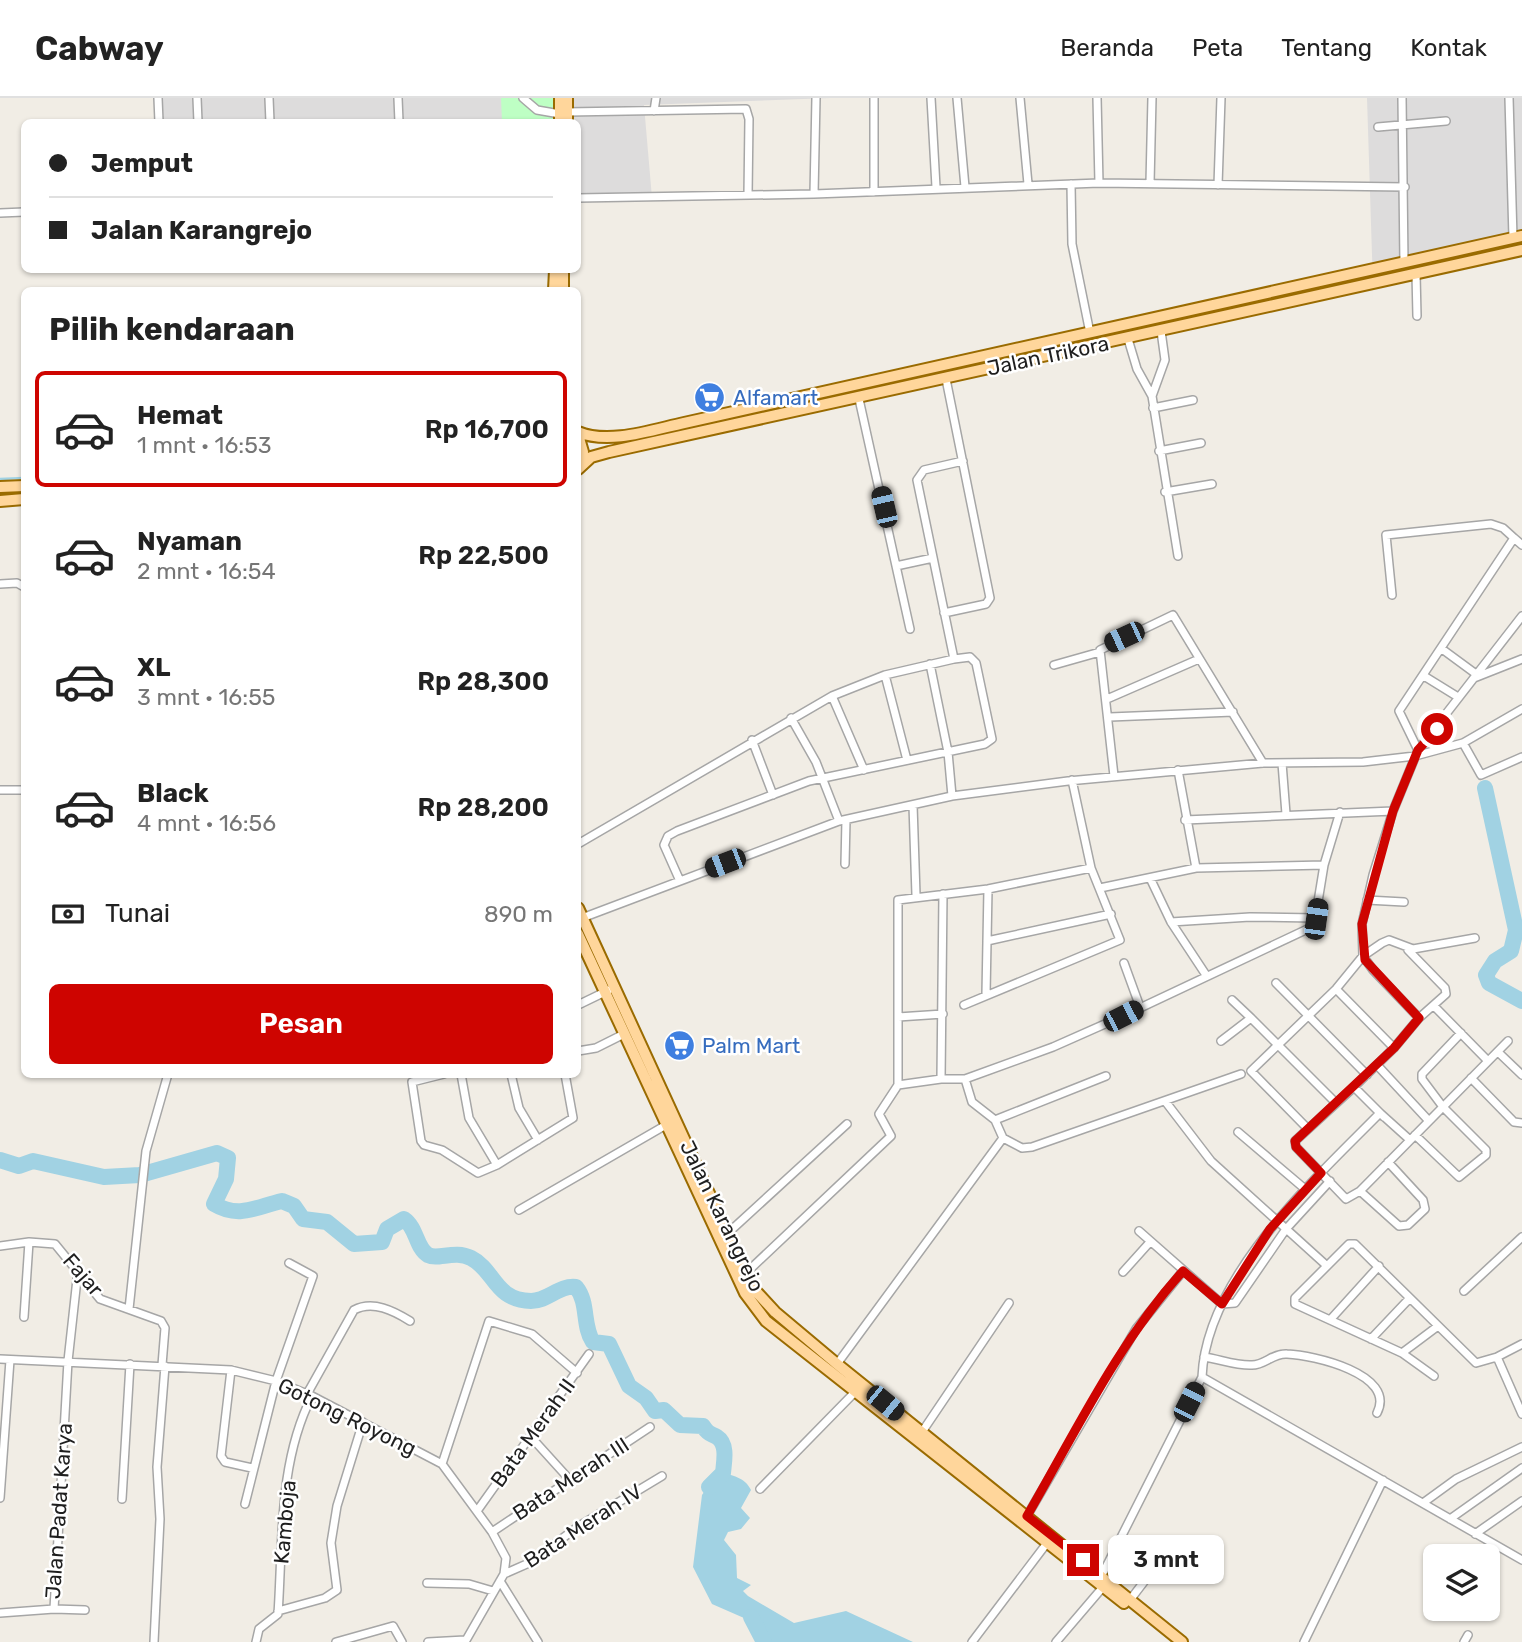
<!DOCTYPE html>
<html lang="id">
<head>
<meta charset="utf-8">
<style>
	:root { --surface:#fff; --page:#f6f6f6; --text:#222; --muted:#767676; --line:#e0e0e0; --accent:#ce0400 }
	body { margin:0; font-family:Rubik,sans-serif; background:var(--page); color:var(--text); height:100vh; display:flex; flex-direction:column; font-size:26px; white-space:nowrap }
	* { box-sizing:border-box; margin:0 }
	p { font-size:23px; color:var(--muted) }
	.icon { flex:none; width:38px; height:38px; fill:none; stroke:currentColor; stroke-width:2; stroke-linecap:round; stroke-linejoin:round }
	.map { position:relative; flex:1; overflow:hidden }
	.sheet { position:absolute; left:21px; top:189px; width:560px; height:791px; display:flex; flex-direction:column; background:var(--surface); border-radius:10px; box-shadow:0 2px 5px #0004 }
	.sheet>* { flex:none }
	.guide { position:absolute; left:21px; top:21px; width:560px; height:154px; border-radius:10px; box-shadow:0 2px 5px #0004; display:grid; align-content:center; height:154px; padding:0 28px; background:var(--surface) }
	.controls { position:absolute; left:1423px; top:1446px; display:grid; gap:14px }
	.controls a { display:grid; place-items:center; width:77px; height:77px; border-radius:10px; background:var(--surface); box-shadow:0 2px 5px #0004; font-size:35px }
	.end { position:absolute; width:32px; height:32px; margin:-16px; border:9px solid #ce0400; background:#fff; box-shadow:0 0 0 4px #fff }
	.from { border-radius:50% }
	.bubble { position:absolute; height:49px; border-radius:10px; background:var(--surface); box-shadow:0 2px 5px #0004; font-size:23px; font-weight:600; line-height:49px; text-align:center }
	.car { position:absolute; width:21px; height:42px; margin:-21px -10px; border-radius:9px; box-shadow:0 0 5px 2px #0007; background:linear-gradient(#222 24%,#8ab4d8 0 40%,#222 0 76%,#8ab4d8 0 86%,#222 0) }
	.guide b { display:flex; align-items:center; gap:24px; height:66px; font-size:26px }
	.guide b+b { border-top:2px solid var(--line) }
	.guide i { width:18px; height:18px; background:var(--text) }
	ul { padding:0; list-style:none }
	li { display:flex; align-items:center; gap:21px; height:116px; margin:0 14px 10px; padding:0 14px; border:4px solid transparent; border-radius:10px }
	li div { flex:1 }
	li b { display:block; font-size:26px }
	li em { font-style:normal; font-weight:600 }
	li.current { border-color:var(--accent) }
	li>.icon { width:63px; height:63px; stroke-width:1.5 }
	h2 { padding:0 28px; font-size:32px; line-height:84px }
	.pay { display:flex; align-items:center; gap:18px; height:77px; padding:0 28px; font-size:26px }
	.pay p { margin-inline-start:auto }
	.button { display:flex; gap:14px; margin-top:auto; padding:14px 28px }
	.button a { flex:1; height:80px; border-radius:10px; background:var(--accent); color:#fff; font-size:28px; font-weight:600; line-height:80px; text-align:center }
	header { display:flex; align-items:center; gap:42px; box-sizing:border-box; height:98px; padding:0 35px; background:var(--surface); border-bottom:2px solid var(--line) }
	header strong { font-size:33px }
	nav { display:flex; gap:38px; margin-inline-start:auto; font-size:24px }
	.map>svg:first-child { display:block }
	.residential { fill:#dddcdc }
	.park { fill:#beffc4 }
	.water { fill:#a1d2e3 }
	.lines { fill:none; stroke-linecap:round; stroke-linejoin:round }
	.stream { stroke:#a1d2e3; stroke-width:2.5 }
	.river { stroke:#a1d2e3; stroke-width:16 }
	.minor-casing { stroke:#a6a6a6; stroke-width:10 }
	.primary-casing { stroke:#9a6b00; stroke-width:14 }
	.minor { stroke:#fff; stroke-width:7 }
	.primary { stroke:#ffd69b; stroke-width:10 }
	.route { stroke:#ce0400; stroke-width:9 }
	.labels { text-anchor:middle; stroke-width:5; stroke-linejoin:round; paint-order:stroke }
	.street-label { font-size:21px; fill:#1f1f1f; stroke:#fff }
	.shop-label { font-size:21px; fill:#366cbe; stroke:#fff; text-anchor:start }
</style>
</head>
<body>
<header>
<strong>Cabway</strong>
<nav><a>Beranda</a><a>Peta</a><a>Tentang</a><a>Kontak</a></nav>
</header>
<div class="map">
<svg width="1522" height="1544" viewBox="0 0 1522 1544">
	<rect width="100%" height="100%" fill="#f1ede5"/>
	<path class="residential" d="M160 0H831L644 7 652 100 578 99V24H161Z
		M1367 0H1522V151L1373 188Z"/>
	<path class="park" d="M501 0H561V24H502Z"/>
	<path class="water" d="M719 1373C732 1378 745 1379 751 1392L741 1410 750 1420 741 1431 728 1434 724 1442 736 1457 737 1480 751 1487 743 1493 748 1498 794 1525 846 1513 913 1544H768L744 1520 712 1506 693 1469 702 1397Z"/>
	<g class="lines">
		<path class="stream" d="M0 381 24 380"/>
		<path class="river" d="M1485 690 1516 832 1511 853 1495 863 1486 877 1489 885 1522 903
			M0 1062 19 1068 33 1063 104 1079 140 1077 217 1055 228 1060 226 1081 214 1106C239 1121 256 1109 282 1103L294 1108 303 1121 327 1124 354 1146 382 1144 387 1131 404 1121C417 1130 416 1150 428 1157 438 1162 455 1152 471 1160 495 1172 494 1202 531 1203 548 1203 559 1187 576 1189 589 1205 582 1227 593 1244L609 1246 629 1288 646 1300 655 1313 664 1312 680 1327 703 1328C708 1336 710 1335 717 1339 728 1346 724 1364 723 1375L709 1389
			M751 1519 764 1544"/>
		<defs>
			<path id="minor" d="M158 0 159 24
				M197 0 198 24
				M269 0 270 24
				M398 0 399 24
				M523 0 537 12 560 16
				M874 0V94
				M931 0 936 89
				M957 0 965 89
				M1020 0 1028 86
				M1097 0 1099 85
				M1402 0 1404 165
				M1509 0 1513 140
				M654 13 656 0
				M567 14 746 11 749 21 748 97
				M1378 29 1446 23
				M1150 85 1152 0
				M1071 86 1072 146 1090 235
				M1218 87 1221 0
				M814 96 816 0
				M578 100 814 96 1099 85 1405 89
				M0 115 24 114
				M1416 176 1417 218
				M1128 241 1137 271 1152 298 1178 458
				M1152 298 1165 262 1161 233
				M859 301 910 531
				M1153 310 1193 302
				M1159 353 1201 345
				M1165 394 1212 386
				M896 468 933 460
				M0 486 17 485 24 489
				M1392 497 1386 437 1491 426 1503 430 1514 440
				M944 515 986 506 990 500 946 281
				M1442 551 1476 576
				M930 566 948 654 952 698
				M1054 567 1100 554
				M885 577 907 662
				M1424 578 1458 599
				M1474 580 1522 561
				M832 598 864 672
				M1107 601 1199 561
				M1110 619 1233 614
				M791 620 816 664 839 723
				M752 642 773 697
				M1463 645 1481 677 1522 659
				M1418 652 1399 613 1514 440 1522 447
				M1282 665 1286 716
				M1178 672 1196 770
				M1114 678 1100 552 1173 517 1263 665
				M0 692H24
				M913 707 916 797
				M1185 722 1393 713
				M578 746 832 598 885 577 954 561
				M845 766 846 722
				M1150 780 1171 824 1206 877
				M680 783 664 747 668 738 677 733 809 683 985 646 992 641 976 565 970 559 954 561 917 382 924 372 963 363
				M1100 790 1196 770 1324 767
				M1367 802 1404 804
				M582 820 839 723 952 698 1068 683 1263 665 1363 664 1415 658 1463 645 1522 611
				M1171 824 1250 819 1316 820
				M987 843 1111 816
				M1408 852 1445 890 1446 896 1419 920 1394 950 1354 989 1295 1043 1296 1049 1346 1101 1360 1093 1508 943
				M1124 865 1140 909
				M1276 885 1367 977
				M1336 891 1394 950
				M986 896 988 791
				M1232 902 1251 920
				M578 907 609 892
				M964 907 1120 842 1091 770 1072 682
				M1434 908 1488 963
				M898 919 943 916
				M1419 920 1373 872 1363 858 1362 826 1373 777 1393 713 1418 652 1522 518
				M1221 943 1251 920 1336 1005
				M578 953 596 950 624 936
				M1498 954 1522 977
				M1377 967 1429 1023
				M444 976 412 984 421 1043 424 1047 442 1052 478 1075 497 1067 573 1020 565 976
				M461 976 469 1020 497 1067
				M511 976 519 1010 538 1042
				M1471 980 1514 1024 1522 1025
				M941 981 943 796
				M965 981 1053 949 1123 918 1314 828 1324 767 1340 714
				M1354 989 1384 1019
				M1165 1003 1211 1063 1326 1167
				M995 1022 1106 978
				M1308 1031 1251 973 1336 891 1363 858 1382 845 1389 842 1413 851 1475 840
				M1238 1034 1305 1091
				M1415 1037 1459 1079 1486 1057V1052L1443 1009 1422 981V976L1461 935
				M1003 1040 1022 1050 1032 1049 1241 976
				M1360 1093 1399 1128 1408 1127 1425 1111 1423 1102 1388 1064
				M519 1112 666 1027
				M1139 1133 1222 1206 1235 1205 1286 1131 1330 1083
				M728 1135 847 1026
				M0 1148 29 1144 55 1146 100 1201 161 1223 165 1230 162 1267
				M1123 1174 1150 1144
				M746 1175 891 1038 879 1016 898 987V802L988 791 1091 770
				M1464 1193 1522 1139
				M129 1211 146 1053 168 976
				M24 1219 29 1144
				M1330 1222 1379 1168
				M1371 1241 1408 1202
				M1402 1255 1438 1228
				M1204 1259C1219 1261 1237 1268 1252 1267 1265 1267 1273 1255 1287 1256 1313 1257 1397 1276 1377 1315
				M1497 1259 1522 1246
				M0 1261 231 1272 276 1283 312 1298 442 1366 492 1434 506 1460 504 1476 465 1544
				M837 1266 1003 1040 995 1022 972 1004 965 981H941L898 987
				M231 1272 221 1358 225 1364 252 1370
				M1434 1278 1402 1255 1295 1206V1200L1349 1146H1355L1476 1265 1497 1259 1522 1316
				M1202 1279 1522 1462
				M307 1296 354 1212C373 1202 394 1213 410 1223
				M922 1334 1009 1205
				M531 1339 570 1382
				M442 1366 489 1223 532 1236 577 1275
				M760 1391 856 1293
				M0 1400 10 1262
				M122 1401 130 1266
				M1423 1405 1456 1381 1522 1349
				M245 1406 276 1283 313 1178 289 1165
				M477 1413 589 1256
				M1027 1418 1136 1231 1183 1173
				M1450 1421 1522 1370
				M492 1434 650 1329
				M1475 1436 1522 1403
				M504 1476 529 1465 579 1428 662 1378
				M1102 1477 1202 1279C1206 1179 1314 1082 1380 1015L1410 1042
				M500 1483 538 1544
				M427 1485 469 1486 493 1493
				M1130 1502 1156 1468
				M54 1511 85 1512
				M278 1513 325 1500 337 1492 331 1445 337 1408 363 1324
				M0 1515 54 1511 68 1263 78 1172
				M154 1544 160 1421 157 1369 165 1268
				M256 1544 259 1531 278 1516C283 1444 278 1364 312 1298
				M336 1544 393 1528 402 1544
				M428 1544 465 1542
				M972 1544 1047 1445
				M1056 1544 1103 1489
				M1304 1544 1383 1382
				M1464 1544 1468 1537"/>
			<path id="primary" d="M560 24V0
				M567 24V0
				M554 192 555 172
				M563 192V172
				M578 334C609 347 652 332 684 325L1522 138
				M578 337 583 354 579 367
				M578 371 591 359 609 354 1522 152
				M0 389 24 388
				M0 403 24 401
				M578 810 752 1189 775 1214 837 1266 1182 1544
				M578 836 745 1195 766 1223 1124 1505"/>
		</defs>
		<use href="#minor" class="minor-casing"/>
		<use href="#primary" class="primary-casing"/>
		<use href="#minor" class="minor"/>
		<use href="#primary" class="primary"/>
	</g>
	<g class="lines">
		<path class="route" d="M1083 1462 1027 1418C1075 1335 1118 1245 1183 1173L1222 1206 1270 1131 1321 1075 1296 1049 1295 1043 1394 950 1419 920 1365 862 1362 826 1393 713 1418 652 1437 631"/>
	</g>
	<defs>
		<symbol id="supermarket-disc" viewBox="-11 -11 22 22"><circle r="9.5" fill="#3f7fe0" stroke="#fff"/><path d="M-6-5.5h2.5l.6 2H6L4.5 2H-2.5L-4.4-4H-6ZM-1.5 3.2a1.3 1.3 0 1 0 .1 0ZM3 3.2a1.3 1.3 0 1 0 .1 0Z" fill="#fff"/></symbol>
	</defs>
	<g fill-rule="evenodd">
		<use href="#supermarket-disc" x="692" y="282" width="35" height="35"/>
		<use href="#supermarket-disc" x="662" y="930" width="35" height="35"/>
	</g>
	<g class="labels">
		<g class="street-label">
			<text transform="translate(1048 258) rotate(-12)" y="7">Jalan Trikora</text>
			<text transform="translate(722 1118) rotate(64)" y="7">Jalan Karangrejo</text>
			<text transform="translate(83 1177) rotate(49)" y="7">Fajar</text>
			<text transform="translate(347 1319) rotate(26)" y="7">Gotong Royong</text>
			<text transform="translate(533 1335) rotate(-54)" y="7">Bata Merah II</text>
			<text transform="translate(571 1381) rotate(-33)" y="7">Bata Merah III</text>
			<text transform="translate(59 1413) rotate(-86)" y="7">Jalan Padat Karya</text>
			<text transform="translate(285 1424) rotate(-85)" y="7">Kamboja</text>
			<text transform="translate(583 1428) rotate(-33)" y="7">Bata Merah IV</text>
		</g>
		<g class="shop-label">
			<text x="733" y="307">Alfamart</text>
			<text x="702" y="955">Palm Mart</text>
		</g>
	</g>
</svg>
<div class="controls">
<a><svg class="icon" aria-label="layers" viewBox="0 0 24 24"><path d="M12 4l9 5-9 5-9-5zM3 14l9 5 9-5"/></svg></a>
</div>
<i class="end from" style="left:1437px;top:631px"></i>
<i class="end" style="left:1083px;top:1462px"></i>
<div class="bubble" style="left:1108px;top:1437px;width:116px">3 mnt</div>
<i class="car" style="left:884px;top:409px;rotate:347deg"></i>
<i class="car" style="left:1124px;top:539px;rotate:245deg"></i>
<i class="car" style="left:725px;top:765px;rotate:249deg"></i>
<i class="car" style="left:1316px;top:821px;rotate:8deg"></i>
<i class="car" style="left:1123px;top:918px;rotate:63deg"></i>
<i class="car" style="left:1189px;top:1304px;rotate:27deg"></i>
<i class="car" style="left:885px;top:1305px;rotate:129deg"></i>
<div class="guide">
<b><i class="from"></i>Jemput</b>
<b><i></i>Jalan Karangrejo</b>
</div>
<section class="sheet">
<h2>Pilih kendaraan</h2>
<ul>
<li class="current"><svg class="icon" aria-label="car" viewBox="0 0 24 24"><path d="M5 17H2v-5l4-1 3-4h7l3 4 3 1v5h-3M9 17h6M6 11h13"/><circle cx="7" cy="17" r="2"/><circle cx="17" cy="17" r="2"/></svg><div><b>Hemat</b><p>1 mnt · 16:53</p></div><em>Rp 16,700</em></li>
<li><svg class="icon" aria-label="car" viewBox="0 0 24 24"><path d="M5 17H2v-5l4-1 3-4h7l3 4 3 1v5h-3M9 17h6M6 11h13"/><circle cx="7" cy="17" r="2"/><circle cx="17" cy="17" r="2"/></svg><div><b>Nyaman</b><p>2 mnt · 16:54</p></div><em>Rp 22,500</em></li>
<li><svg class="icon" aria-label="car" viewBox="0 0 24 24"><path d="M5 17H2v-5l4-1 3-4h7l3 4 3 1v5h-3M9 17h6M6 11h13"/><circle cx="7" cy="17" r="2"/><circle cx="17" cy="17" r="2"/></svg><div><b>XL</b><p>3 mnt · 16:55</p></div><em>Rp 28,300</em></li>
<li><svg class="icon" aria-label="car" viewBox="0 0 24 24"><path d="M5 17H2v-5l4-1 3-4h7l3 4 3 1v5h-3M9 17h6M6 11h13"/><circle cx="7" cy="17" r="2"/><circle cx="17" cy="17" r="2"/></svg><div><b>Black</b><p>4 mnt · 16:56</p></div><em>Rp 28,200</em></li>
</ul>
<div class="pay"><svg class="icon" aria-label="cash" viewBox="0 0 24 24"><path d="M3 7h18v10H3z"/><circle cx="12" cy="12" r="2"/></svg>Tunai<p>890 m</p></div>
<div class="button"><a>Pesan</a></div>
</section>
</div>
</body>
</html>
